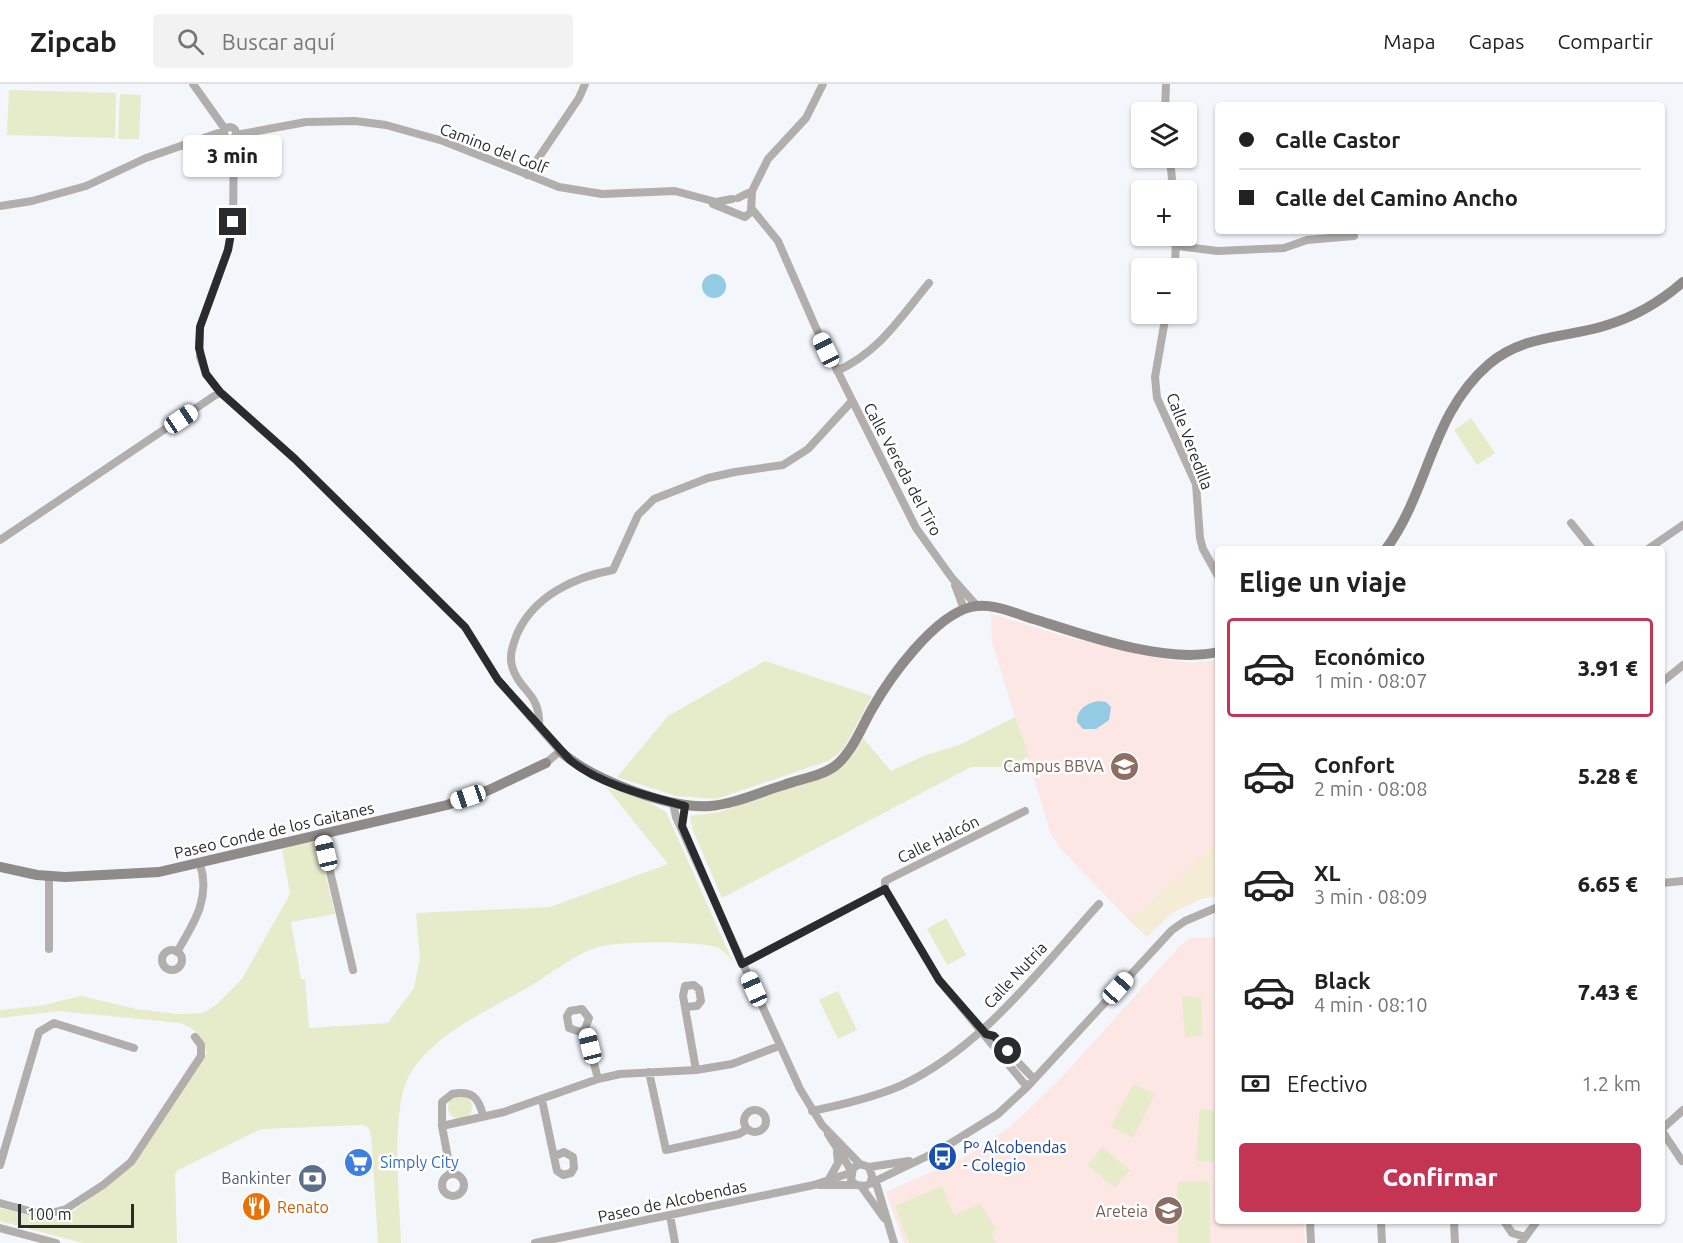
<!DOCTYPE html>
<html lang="es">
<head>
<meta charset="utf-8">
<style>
	:root { --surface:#fff; --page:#f2f2f2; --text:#222; --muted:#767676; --line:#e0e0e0; --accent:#c43453 }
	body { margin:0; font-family:Ubuntu,sans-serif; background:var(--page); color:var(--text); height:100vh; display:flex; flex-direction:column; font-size:22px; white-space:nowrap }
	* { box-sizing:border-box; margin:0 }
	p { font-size:20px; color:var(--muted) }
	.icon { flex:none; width:33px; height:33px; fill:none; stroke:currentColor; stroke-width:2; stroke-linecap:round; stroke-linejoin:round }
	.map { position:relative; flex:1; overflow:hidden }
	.drawer { position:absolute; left:1215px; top:462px; width:450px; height:678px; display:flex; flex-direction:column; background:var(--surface); border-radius:6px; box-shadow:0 2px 4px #0004 }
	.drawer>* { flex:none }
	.hud { position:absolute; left:1215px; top:18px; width:450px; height:132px; border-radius:6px; box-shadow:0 2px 4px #0004; display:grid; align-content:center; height:132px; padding:0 24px; background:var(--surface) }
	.buttons { position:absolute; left:1131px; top:18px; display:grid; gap:12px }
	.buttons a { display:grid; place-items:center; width:66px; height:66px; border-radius:6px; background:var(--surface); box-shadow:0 2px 4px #0004; font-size:30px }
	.scale { position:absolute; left:18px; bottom:15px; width:116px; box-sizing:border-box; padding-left:6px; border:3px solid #292b2d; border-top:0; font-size:16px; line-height:21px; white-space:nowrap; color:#292b2d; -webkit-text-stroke:4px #fff; paint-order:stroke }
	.end { position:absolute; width:27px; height:27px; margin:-14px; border:8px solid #292b2d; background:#fff; box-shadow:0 0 0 3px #fff }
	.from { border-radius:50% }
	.bubble { position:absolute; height:42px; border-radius:6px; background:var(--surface); box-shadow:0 2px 4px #0004; font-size:20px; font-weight:800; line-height:42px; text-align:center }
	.car { position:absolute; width:18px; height:36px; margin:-18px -9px; border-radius:8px; box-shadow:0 0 4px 2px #0007; background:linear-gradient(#fff 24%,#345 0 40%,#fff 0 76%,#345 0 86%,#fff 0) }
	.hud b { display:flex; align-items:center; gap:21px; height:57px; font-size:22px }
	.hud b+b { border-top:2px solid var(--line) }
	.hud i { width:15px; height:15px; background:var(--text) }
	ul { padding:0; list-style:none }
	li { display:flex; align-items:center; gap:18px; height:99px; margin:0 12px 9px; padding:0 12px; border:3px solid transparent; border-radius:6px }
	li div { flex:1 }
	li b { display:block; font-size:22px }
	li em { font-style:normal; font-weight:800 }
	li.active { border-color:var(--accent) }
	li>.icon { width:54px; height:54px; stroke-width:1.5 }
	h2 { padding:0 24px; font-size:27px; line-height:72px }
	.pay { display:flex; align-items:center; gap:15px; height:66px; padding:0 24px; font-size:22px }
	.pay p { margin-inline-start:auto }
	.cta { display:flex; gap:12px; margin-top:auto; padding:12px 24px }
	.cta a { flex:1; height:69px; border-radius:6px; background:var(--accent); color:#fff; font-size:24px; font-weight:800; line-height:69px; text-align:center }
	header { display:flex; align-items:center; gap:36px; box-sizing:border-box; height:84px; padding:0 30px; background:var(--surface); border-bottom:2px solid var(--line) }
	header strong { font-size:28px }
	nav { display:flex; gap:33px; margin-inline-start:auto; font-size:21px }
	.search { width:420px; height:54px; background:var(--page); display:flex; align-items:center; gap:15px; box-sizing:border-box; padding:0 21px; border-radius:6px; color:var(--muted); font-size:22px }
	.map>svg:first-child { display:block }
	.commercial { fill:#f5ecd6 }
	.education { fill:#fce7e5 }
	.green { fill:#e6ebca }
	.water { fill:#94cbe4 }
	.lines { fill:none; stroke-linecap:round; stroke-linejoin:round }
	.street { stroke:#b1aeac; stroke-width:8 }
	.secondary { stroke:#8f8b89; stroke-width:10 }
	.route { stroke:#292b2d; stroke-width:8 }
	.labels { text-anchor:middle; stroke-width:5; stroke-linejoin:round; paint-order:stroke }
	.street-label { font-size:16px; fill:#292b2d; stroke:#fff }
	.education-label { font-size:16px; fill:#785e54; stroke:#fff; text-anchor:end }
	.transit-label { font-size:16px; fill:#164399; stroke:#fff; text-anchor:start }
	.shop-label { font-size:16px; fill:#366cbe; stroke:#fff; text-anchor:start }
	.service-label { font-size:16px; fill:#4e5e75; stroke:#fff; text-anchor:end }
	.food-label { font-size:16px; fill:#c56008; stroke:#fff; text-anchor:start }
</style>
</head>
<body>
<header>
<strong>Zipcab</strong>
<div class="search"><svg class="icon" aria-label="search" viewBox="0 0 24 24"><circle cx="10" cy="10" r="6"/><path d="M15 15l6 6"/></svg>Buscar aquí</div>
<nav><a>Mapa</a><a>Capas</a><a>Compartir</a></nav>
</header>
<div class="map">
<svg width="1683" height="1159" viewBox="0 0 1683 1159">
	<rect width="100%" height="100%" fill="#f3f7fc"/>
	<path class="commercial" d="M1218 758V812L1201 815 1172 829 1147 853 1129 836Z"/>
	<path class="education" d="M991 530 1067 553 1163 575 1191 579 1218 576V758L1129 836 1060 764 1051 750 992 558Z
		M1218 853V1137H1304L1305 1159H904L886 1108 965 1073 1011 1042 1061 994 1179 863 1190 854Z"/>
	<path class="green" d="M9 6 116 9 115 54 7 51Z
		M120 10 141 11 139 55H118Z
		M1471 334 1495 369 1477 381 1454 346Z
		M765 577 872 612 843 666 828 677 716 715 676 712 617 693 668 632Z
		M1015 633 1029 672 1010 683H971L722 814 692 744 690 732 719 728 830 691 851 673 863 654 891 687 926 671 959 661Z
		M606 703 645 716 666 728 733 878C728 872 724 866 716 863 698 857 617 857 598 863 575 870 552 889 532 901 490 926 434 948 409 992 390 1026 400 1119 401 1159H378L371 1051 368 1043 362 1041 261 1045 178 1086 175 1090 177 1159H83L0 1137V1124L42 1135 60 1134 75 1126 133 1080 207 969C202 953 197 945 180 939L59 927 0 934V926L39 922 81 912 136 925 178 930 203 929 217 920 242 895 290 810 282 764 307 757 315 759 320 768 335 830 291 838 301 895H305L309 944 388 939 414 904 420 873 416 829 550 823 668 780Z
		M946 834 966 871 947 881 927 845Z
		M838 907 857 946 838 955 819 916Z
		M1182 912 1201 914 1202 952 1185 953Z
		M1133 1000 1155 1010 1133 1054 1111 1043Z
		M448 1023a12 12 0 1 1 24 0a12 12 0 1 1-24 0Z
		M1200 1025 1218 1027V1078L1196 1077Z
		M1102 1063 1130 1086 1115 1104 1087 1081Z
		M1209 1097 1210 1159H1178L1177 1098Z
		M942 1102 954 1131 980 1120 997 1146 992 1149 996 1159H909L895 1122Z"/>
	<path class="water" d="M702 202a12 12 0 1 1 24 0a12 12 0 1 1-24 0Z
		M1098 617 1106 618 1111 623 1109 636 1096 645H1083L1077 638C1076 626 1087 619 1098 617Z"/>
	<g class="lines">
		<path class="street" d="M193 0 225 45
			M1165 28 1166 0
			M224 49a6 6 0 1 1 12 0a6 6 0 1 1-12 0Z
			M236 51 306 38 355 37 386 41 443 57 559 103 602 110 675 107 716 118 732 115
			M234 54 233 138 228 166 200 243V273L206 290 220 308 295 375 465 543 498 596 560 667 546 679
			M1170 74 1173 106
			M527 91 579 14 585 0
			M752 107 768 75 806 34 823 0
			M713 120 745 133 751 128 752 107 738 114
			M0 122 32 117 86 102 146 74 224 47
			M751 124 778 157 816 244 916 444 952 494 977 522
			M1177 162 1218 167 1284 164 1307 156 1354 152
			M1175 184 1176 152
			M1166 230 1155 293 1157 314 1196 400 1200 454 1203 465 1218 492
			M837 287C880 267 899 235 929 199
			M1571 439 1592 465
			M0 456 220 308
			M1648 465 1683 441
			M955 501 964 525
			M1662 598 1683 581
			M539 643C541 608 519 608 512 582 509 571 513 561 517 550 534 512 574 493 613 486L638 431 654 415 708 394 735 388 783 381 808 365 852 317
			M673 719 676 733 800 1005 822 1041 860 1080
			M321 749 353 886
			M1662 799 1683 797
			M885 805 939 896 1027 1003
			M49 865V792
			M162 876a10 10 0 1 1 20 0a10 10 0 1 1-20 0Z
			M177 868C194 839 211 814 200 780
			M742 880 885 805V797L1025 727
			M685 923 697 922 701 917 699 905 694 901 685 902 683 912 696 986
			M585 945 580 948 569 944 567 932 570 927 582 925 589 934 585 945 598 995
			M986 950 994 953 1034 995
			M649 988 666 1066 739 1050 747 1045
			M542 1016 557 1087 563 1091 571 1089 574 1084 573 1073 564 1068 555 1072
			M744 1037a11 11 0 1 1 22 0a11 11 0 1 1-22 0Z
			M812 1027C841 1021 872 1014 900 1002 982 964 1040 885 1099 820
			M442 1042 504 1028 598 995 620 990 696 986 732 980 779 962
			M1662 1045 1683 1026
			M1662 1047 1682 1077
			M828 1050 851 1086
			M0 1081 39 948 54 939 134 964
			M869 1083 909 1077
			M442 1101a11 11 0 1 1 22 0a11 11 0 1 1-22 0Z
			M451 1090 442 1042V1018L452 1010C471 1006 479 1013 483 1032
			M829 1095 838 1079 837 1068
			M871 1097 872 1092 869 1083 860 1080 853 1084 851 1096 856 1101 865 1102 940 1066 998 1030 1027 1003 1172 846 1185 837 1218 823
			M871 1097 877 1102 894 1159
			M819 1101H856
			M861 1102 884 1134
			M0 1119 44 1131 66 1125 103 1101 131 1078 201 972V961L195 953
			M670 1131 675 1159
			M1310 1137 1311 1159
			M1381 1137 1382 1159
			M1454 1137 1455 1159
			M1504 1137 1512 1149 1525 1153
			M0 1144 56 1159
			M535 1159 814 1101 850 1089
			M1521 1159 1537 1137"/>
		<path class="secondary" d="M1386 465C1430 405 1430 331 1489 280 1523 251 1564 254 1604 242 1635 233 1659 219 1683 198
			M560 667C591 695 668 725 710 722 735 720 760 708 784 701 800 695 822 692 835 682 852 669 861 644 872 625 890 593 934 532 971 523 993 518 1016 530 1037 536 1087 552 1166 580 1218 568
			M0 783 37 791 65 793 159 788 447 721 489 706 546 679"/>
	</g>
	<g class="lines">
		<path class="route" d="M233 138 228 166 200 243 199 264 206 290 220 308 295 375 465 543 498 596 570 676C600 701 648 712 685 722L682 742 742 880 885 805 939 896 986 950 994 952 1008 967"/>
	</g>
	<defs>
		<symbol id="university-disc" viewBox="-11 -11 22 22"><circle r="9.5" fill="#8d6e63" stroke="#fff"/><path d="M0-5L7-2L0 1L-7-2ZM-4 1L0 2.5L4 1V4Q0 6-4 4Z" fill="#fff"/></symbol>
		<symbol id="bus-disc" viewBox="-11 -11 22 22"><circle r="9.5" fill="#1a4fb4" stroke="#fff"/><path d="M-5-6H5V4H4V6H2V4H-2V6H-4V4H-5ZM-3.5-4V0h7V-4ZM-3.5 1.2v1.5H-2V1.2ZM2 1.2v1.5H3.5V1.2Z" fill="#fff"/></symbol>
		<symbol id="supermarket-disc" viewBox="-11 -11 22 22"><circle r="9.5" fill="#3f7fe0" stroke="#fff"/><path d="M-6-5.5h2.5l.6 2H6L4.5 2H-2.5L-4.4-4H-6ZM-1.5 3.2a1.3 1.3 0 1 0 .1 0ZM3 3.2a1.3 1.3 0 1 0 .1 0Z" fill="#fff"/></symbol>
		<symbol id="bank-disc" viewBox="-11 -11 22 22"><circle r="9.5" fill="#5c6f8a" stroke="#fff"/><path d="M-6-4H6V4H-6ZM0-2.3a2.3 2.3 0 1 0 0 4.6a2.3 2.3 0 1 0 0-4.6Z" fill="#fff"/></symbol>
		<symbol id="restaurant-disc" viewBox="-11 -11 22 22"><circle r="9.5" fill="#e8710a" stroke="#fff"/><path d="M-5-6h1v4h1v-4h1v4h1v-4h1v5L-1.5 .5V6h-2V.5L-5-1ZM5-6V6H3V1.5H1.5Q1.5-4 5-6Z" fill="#fff"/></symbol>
		<symbol id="school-disc" viewBox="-11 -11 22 22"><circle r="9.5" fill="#8d6e63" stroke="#fff"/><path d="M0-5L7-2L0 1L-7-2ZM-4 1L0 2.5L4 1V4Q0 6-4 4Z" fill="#fff"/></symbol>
	</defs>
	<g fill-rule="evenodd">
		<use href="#university-disc" x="1108" y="666" width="33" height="33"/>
		<use href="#bus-disc" x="926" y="1056" width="33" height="33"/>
		<use href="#supermarket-disc" x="342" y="1062" width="33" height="33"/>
		<use href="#bank-disc" x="296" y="1078" width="33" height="33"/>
		<use href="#restaurant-disc" x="240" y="1106" width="33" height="33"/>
		<use href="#school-disc" x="1152" y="1110" width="33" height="33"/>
	</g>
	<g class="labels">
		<g class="street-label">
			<text transform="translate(494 64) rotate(21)" y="6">Camino del Golf</text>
			<text transform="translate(1190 357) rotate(69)" y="6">Calle Veredilla</text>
			<text transform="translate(903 385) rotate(62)" y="6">Calle Vereda del Tiro</text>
			<text transform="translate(274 746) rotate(-13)" y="6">Paseo Conde de los Gaitanes</text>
			<text transform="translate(938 755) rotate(-26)" y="6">Calle Halcón</text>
			<text transform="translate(1015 891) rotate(-47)" y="6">Calle Nutria</text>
			<text transform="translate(672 1117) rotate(-12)" y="6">Paseo de Alcobendas</text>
		</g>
		<g class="education-label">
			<text x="1104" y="688">Campus BBVA</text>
			<text x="1148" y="1133">Areteia</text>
		</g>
		<g class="transit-label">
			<text x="963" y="1069">Pº Alcobendas<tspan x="963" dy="18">- Colegio</tspan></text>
		</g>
		<g class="shop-label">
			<text x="380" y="1084">Simply City</text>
		</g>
		<g class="service-label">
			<text x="291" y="1100">Bankinter</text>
		</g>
		<g class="food-label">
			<text x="277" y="1129">Renato</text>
		</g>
	</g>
</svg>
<div class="buttons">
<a><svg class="icon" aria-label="layers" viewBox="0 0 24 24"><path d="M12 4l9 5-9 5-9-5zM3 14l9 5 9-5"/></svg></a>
<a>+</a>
<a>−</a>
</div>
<div class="scale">100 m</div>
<i class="end from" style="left:1008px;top:967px"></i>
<i class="end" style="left:233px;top:138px"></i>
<div class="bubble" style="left:183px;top:51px;width:99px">3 min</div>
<i class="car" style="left:826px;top:266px;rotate:334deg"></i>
<i class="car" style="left:181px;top:335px;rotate:56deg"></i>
<i class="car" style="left:468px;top:713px;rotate:251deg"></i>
<i class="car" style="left:326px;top:769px;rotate:347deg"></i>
<i class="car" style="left:1118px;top:904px;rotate:42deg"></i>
<i class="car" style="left:754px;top:905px;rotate:336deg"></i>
<i class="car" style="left:590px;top:962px;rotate:346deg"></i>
<div class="hud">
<b><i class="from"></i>Calle Castor</b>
<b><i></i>Calle del Camino Ancho</b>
</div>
<section class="drawer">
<h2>Elige un viaje</h2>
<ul>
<li class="active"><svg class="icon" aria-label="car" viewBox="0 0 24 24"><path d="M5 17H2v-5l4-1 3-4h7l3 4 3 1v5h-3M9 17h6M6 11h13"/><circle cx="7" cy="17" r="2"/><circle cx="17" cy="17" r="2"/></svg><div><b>Económico</b><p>1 min · 08:07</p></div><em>3.91 €</em></li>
<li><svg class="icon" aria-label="car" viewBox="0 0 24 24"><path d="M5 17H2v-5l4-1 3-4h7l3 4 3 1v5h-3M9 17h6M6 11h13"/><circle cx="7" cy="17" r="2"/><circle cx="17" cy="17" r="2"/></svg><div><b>Confort</b><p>2 min · 08:08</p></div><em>5.28 €</em></li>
<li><svg class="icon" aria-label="car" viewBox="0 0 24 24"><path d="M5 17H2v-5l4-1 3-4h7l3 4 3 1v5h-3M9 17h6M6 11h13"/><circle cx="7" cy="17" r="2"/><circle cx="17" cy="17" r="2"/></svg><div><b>XL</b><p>3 min · 08:09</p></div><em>6.65 €</em></li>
<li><svg class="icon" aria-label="car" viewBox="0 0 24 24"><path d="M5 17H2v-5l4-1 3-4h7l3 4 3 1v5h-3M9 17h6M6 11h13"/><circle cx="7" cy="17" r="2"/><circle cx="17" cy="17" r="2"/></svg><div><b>Black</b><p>4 min · 08:10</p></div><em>7.43 €</em></li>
</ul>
<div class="pay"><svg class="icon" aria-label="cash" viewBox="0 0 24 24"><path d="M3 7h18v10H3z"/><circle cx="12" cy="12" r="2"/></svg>Efectivo<p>1.2 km</p></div>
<div class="cta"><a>Confirmar</a></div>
</section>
</div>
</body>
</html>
